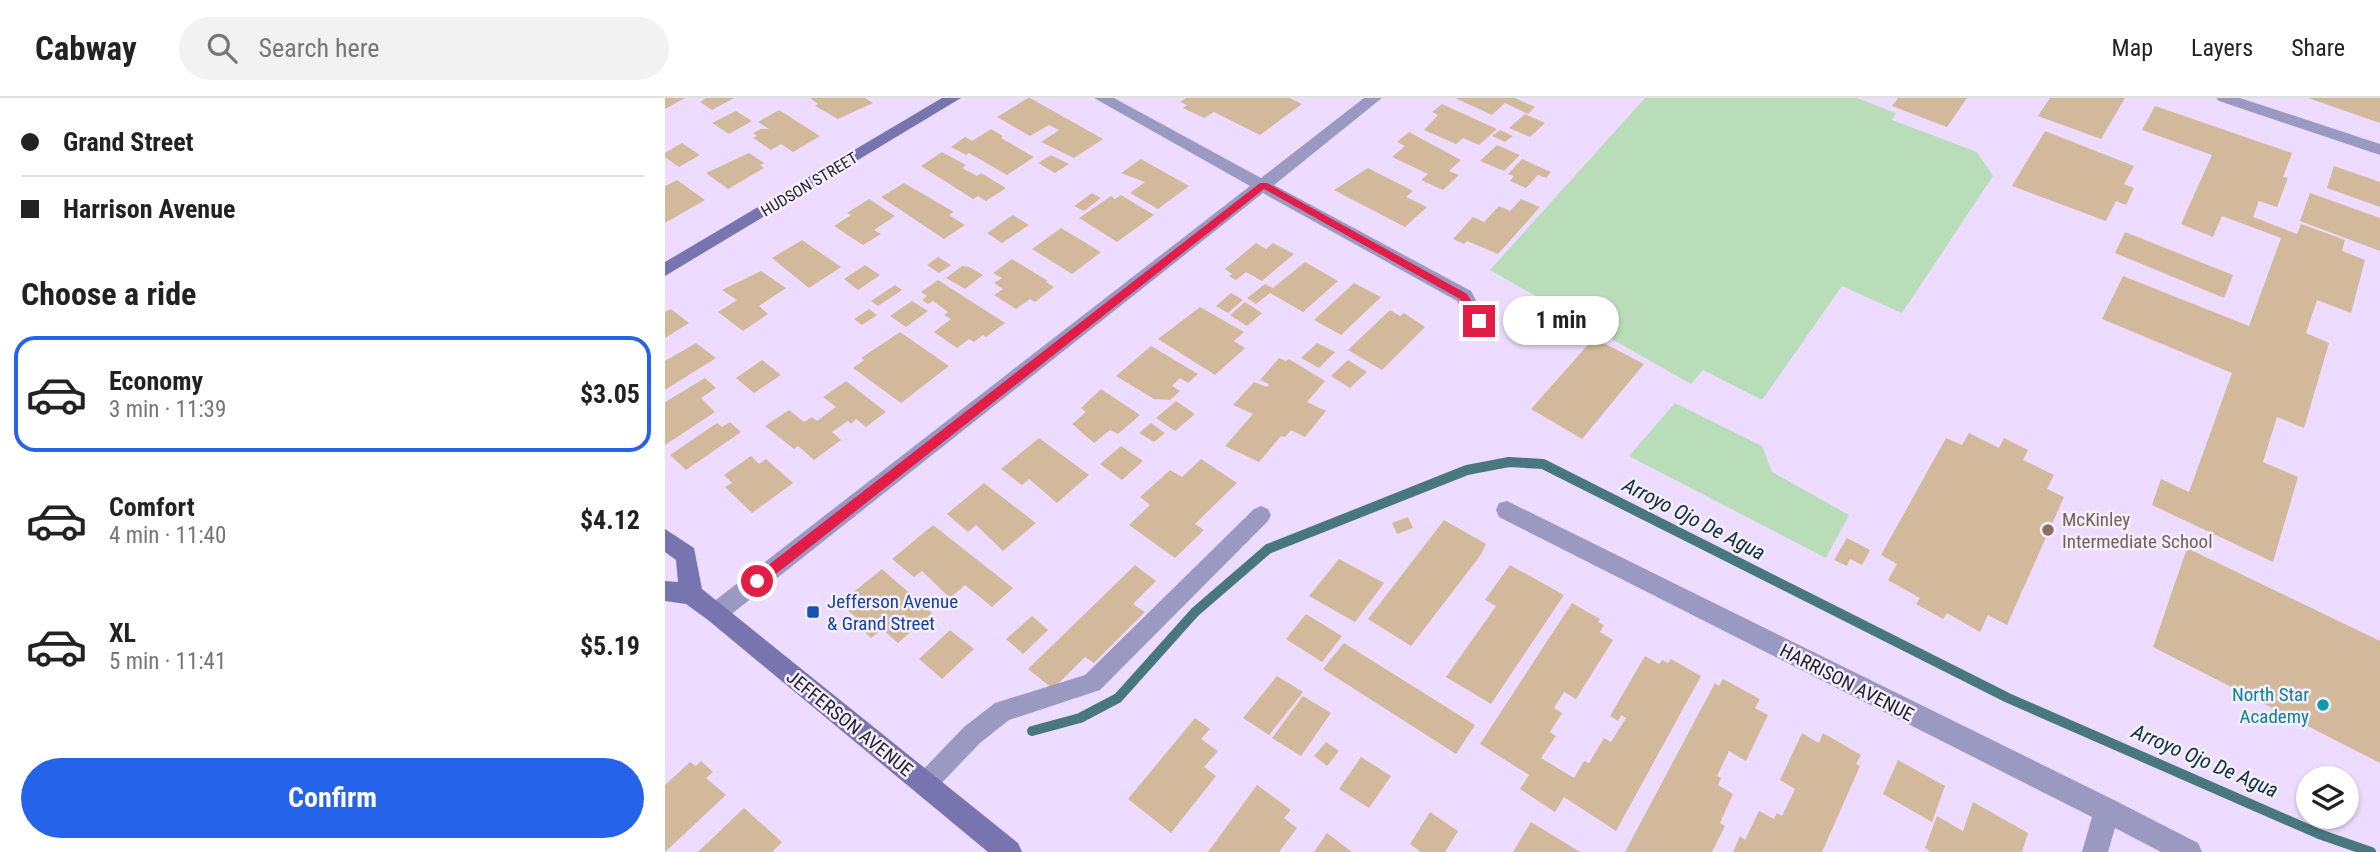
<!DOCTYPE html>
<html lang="en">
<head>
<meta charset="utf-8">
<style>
	:root { --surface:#fff; --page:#f2f2f2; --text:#222; --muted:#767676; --line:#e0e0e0; --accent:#2563eb }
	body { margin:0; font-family:"Roboto Condensed",sans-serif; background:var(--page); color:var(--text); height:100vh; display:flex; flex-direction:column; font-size:26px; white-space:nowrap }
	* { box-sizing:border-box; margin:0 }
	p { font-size:23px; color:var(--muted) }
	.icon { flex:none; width:38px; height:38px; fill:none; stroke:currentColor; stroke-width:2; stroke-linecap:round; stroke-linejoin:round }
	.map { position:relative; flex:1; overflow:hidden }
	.drawer { display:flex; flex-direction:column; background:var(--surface); width:665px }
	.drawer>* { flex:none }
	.top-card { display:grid; align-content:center; height:154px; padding:0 21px; background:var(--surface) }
	.tools { position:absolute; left:1631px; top:668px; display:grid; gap:14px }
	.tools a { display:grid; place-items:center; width:63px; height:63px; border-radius:50%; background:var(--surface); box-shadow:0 2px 5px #0004; font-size:35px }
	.end { position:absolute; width:32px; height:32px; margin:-16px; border:9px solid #e11d48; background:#fff; box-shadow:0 0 0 4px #fff }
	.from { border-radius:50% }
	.bubble { position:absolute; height:49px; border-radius:24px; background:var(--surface); box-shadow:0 2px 5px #0004; font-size:23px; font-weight:700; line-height:49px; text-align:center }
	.top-card b { display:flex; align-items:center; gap:24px; height:66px; font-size:26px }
	.top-card b+b { border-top:2px solid var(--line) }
	.top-card i { width:18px; height:18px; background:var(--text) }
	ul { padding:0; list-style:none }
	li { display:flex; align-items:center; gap:21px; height:116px; margin:0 14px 10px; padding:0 7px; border:4px solid transparent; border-radius:21px }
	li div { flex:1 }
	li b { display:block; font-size:26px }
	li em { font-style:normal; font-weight:700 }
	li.on { border-color:var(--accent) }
	li>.icon { width:63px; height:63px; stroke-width:1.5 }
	h2 { padding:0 21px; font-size:32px; line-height:84px }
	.primary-button { display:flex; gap:14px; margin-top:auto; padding:14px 21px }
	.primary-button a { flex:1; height:80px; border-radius:42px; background:var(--accent); color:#fff; font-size:28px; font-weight:700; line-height:80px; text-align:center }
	header { display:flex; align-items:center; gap:42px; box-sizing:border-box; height:98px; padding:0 35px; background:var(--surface); border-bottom:2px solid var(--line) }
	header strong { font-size:33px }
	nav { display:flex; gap:38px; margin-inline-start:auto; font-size:24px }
	.search { width:490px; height:63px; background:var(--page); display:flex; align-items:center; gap:18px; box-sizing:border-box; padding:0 24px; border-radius:38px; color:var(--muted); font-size:26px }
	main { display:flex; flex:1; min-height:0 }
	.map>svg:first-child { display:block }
	.green { fill:#b9dcb9 }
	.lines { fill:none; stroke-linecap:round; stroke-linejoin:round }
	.stream { stroke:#48777e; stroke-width:10 }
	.building { fill:#d3b99b }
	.lane { fill:#9a99c2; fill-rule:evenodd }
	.street { fill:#9a99c2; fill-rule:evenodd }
	.secondary { fill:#7774af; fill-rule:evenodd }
	.route { fill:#e11d48 }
	.education-dot { fill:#8d6e63; stroke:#f5eefc; stroke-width:2.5 }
	.transit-dot { fill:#1a4fb4; stroke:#f5eefc; stroke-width:2.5 }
	.culture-dot { fill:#0f9aa8; stroke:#f5eefc; stroke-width:2.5 }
	.labels { text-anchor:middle; stroke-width:5; stroke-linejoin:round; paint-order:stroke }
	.far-street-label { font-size:16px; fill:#221c28; stroke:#f5eefc }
	.education-label { font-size:19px; fill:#785e54; stroke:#f5eefc; text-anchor:start }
	.transit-label { font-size:19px; fill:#164399; stroke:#f5eefc; text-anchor:start }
	.street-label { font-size:19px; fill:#221c28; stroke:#f5eefc }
	.culture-label { font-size:19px; fill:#0d838f; stroke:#f5eefc; text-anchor:end }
	.water-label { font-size:21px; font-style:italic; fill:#0e3134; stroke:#f5eefc }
</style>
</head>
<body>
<header>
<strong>Cabway</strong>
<div class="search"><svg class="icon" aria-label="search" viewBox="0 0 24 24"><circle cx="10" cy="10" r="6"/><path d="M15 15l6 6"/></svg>Search here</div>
<nav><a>Map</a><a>Layers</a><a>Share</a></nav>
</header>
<main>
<section class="drawer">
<div class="top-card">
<b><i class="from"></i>Grand Street</b>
<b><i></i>Harrison Avenue</b>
</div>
<h2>Choose a ride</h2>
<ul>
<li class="on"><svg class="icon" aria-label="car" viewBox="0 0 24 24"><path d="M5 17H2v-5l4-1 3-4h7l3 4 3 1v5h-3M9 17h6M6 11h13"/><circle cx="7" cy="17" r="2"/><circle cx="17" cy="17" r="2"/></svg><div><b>Economy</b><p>3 min · 11:39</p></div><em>$3.05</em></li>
<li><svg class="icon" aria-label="car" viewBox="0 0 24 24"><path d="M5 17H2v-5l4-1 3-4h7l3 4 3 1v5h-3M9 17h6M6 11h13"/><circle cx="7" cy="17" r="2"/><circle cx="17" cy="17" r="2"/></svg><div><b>Comfort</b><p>4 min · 11:40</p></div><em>$4.12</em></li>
<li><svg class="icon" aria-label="car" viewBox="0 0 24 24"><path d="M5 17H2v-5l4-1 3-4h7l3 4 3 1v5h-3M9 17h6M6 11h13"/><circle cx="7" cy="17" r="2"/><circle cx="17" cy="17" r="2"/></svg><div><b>XL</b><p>5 min · 11:41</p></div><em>$5.19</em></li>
</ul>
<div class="primary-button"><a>Confirm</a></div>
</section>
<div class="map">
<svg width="1715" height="754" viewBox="0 0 1715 754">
	<rect width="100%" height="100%" fill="#eddcff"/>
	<path class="green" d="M980 0H1192L1231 15 1227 22 1312 54 1328 78 1237 215 1177 188 1097 302 1038 272 1026 286 825 172Z
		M1010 305 1097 348 1107 374 1184 417 1161 460 964 358Z"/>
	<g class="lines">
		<path class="stream" d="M367 633 415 620 453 600 530 514 603 451 802 372 844 364 878 366 1343 600 1654 736 1706 754"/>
	</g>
	<path class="building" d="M0 0H20L0 11Z
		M41 0H69L47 12 35 4Z
		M145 0H200L208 5 173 21 150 8 153 6Z
		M363 0H365L438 41 409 60 376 44 394 32 384 27 365 38 332 19Z
		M521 0H625L637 6 595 37 549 14 539 20 518 10 522 7 515 4Z
		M790 0H850L870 9 863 16 840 5 827 17Z
		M1233 0H1302L1282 29 1227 8Z
		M1385 0H1460L1436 41 1373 18Z
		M1643 0H1715V25Z
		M777 6 832 31 814 47 798 40 791 46 759 32 773 17 767 14Z
		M1490 8 1627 55 1618 79 1623 80 1612 109 1594 103 1588 119 1632 136 1636 126 1680 142 1677 153 1700 162 1686 215 1652 202 1641 235 1664 245 1639 330 1612 319 1598 364 1633 379 1608 464 1487 407 1496 381 1524 394 1567 275 1437 221 1458 178 1584 228 1616 140 1557 118 1548 139 1516 126 1547 57 1477 32Z
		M114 12 155 38 128 54 116 46 106 52 88 40 92 38 88 35 96 31H104L93 24Z
		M71 13 87 23 64 36 47 25Z
		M860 16 880 25 865 39 844 30Z
		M326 31 338 38 336 40 369 59 342 77 304 55 301 57 286 49 300 39 307 43Z
		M835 32 848 38 840 44 827 38Z
		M1380 33 1469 68 1459 86 1469 90 1461 107 1451 103 1441 123 1347 88Z
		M744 34 796 62 784 73 794 77 778 92 756 82 763 76 727 59 740 48 732 44Z
		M17 45 35 57 14 69 0 59V55Z
		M832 47 855 57 839 73 815 63Z
		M277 54 301 67 297 70 312 78 316 75 341 90 321 103 313 98 308 101 256 68Z
		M84 55 99 65 95 67 99 70 63 91 41 75Z
		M386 57 404 66 390 75 373 65Z
		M476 61 524 88 493 111 465 95 480 84 456 75Z
		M857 61 886 74 881 80 873 77 861 90 845 83 849 78 843 76Z
		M1669 68 1715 84V109L1662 90Z
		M703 70 748 93 741 99 762 109 740 129 669 92Z
		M12 82 40 102 0 125V88Z
		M239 85 289 114 284 117 300 127 279 141 216 99Z
		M427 95 436 100 419 113 409 108Z
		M1645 95 1715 120V153L1635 123Z
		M456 97 489 117 452 144 414 120 446 98 450 101Z
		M204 101 230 118 209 132 216 136 198 147 169 128 186 117 182 115Z
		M856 101 875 109 833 156 802 143 799 146 788 141 808 119 819 124 834 108 845 113Z
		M348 117 364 127 337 145 322 135Z
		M396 130 436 154 407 176 367 151Z
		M1460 134 1568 177 1559 200 1450 155Z
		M137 142 176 169 144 190 107 160Z
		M591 145 601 151 608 145 629 156 597 183 581 174 571 182 564 178 567 176 560 171Z
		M273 159 286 167 274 175 262 167Z
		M347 161 383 183 381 184 389 189 370 204 365 201 351 211 329 197 338 191 329 185 337 180 328 175Z
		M640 164 673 183 638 214 605 195 591 206 582 200 600 186 608 190Z
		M200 167 215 177 193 192 179 181Z
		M297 168 304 169 318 177 300 191 281 180Z
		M96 173 121 190 94 208 103 216 78 233 53 214 72 202 57 192Z
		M273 182 340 225 321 239 318 237 309 244 304 241 292 250 269 234 286 221 279 217 283 214 268 203 263 206 257 202 262 198 256 194Z
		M689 185 716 199 676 237 649 222Z
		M230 187 237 192 213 208 206 203Z
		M566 195 578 202 563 215 551 208Z
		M247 203 263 213 241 229 225 218Z
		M580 204 597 215 582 228 565 217Z
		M535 209 579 234 569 243 580 250 550 277 493 241Z
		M6 211 24 225 0 240V214Z
		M204 211 212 217 197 227 189 221Z
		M725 212 735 218 739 215 760 229 717 272 683 252Z
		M235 234 284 268 236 305 188 270 199 262 196 260Z
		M929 240 979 266 917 341 866 311Z
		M31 245 51 260 0 292V263Z
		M652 245 670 254 654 270 636 260Z
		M486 248 533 276 523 285 515 280 507 288 515 293 505 302 489 301 451 278Z
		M614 260 621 263 624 261 660 283 642 304 661 313 640 339 626 332 620 339 616 338 594 364 560 348 588 316 568 307 589 284 602 289 604 286 595 282Z
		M97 262 116 277 89 295 71 280Z
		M683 262 702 274 685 290 666 278Z
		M40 280 51 290 36 300 50 314 0 347V304Z
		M181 283 221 314 201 329 191 321 186 326 183 323 167 334 176 342 149 362 133 348 129 351 100 328 124 312 139 324 147 319 152 323 171 309 158 299Z
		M436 291 475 317 453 336 445 332 429 345 407 326 421 314 416 310Z
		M511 303 530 316 510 333 491 320Z
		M65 324 76 334 21 372 5 357 52 325 57 329Z
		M486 325 500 335 489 344 474 335Z
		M1304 335 1334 350 1339 340 1363 352 1358 362 1389 377 1382 391 1399 399 1342 527 1323 517 1315 534 1282 515 1278 521 1251 506 1255 500 1223 482 1232 466 1216 457 1281 340 1297 347Z
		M374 340 424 377 392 405 364 381 357 387 336 371Z
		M456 348 478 363 457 382 435 366Z
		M86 358 94 366 101 361 128 385 87 415 60 389 67 385 59 377Z
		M536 361 572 385 530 426 539 432 510 460 464 427 485 407 475 399 505 372 517 379Z
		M319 385 371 425 338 453 311 427 303 434 282 416Z
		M743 419 748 430 732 436 727 425Z
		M779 422 821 446 815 458 746 548 703 521Z
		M268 427 348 490 327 509 300 487 285 500 257 473 249 479 227 461Z
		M1182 440 1205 452 1197 467 1185 461 1182 468 1169 462Z
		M1522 450 1715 543V665L1488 549Z
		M674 461 719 485 690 524 644 498Z
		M470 467 491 483 468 506 480 514 429 565 420 559 388 591 363 571Z
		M845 467 899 497 826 606 781 579 831 508 820 502Z
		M217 471 267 515 233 545 217 531 206 540 199 533 209 525 203 521 192 531 189 528 195 523 175 505Z
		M907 505 935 521 933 524 939 527 935 534 948 542 911 601 899 594 889 610 897 615 885 634 891 638 876 660 909 680 919 663 924 665 939 640 946 644 961 620 956 617 953 623 945 618 980 558 994 566 997 562 1003 565 1006 561 1036 578 951 733 899 699 890 714 855 691 864 677 815 646Z
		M641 516 677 538 657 564 621 541Z
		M367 518 383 532 358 556 341 541Z
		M285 532 309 551 277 581 254 561Z
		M679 545 810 627 791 656 658 571Z
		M612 578 638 594 604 637 578 620Z
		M1058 581 1095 601 1090 610 1103 617 1081 663 1064 653 1052 678 1056 680 1053 687 1068 696 1055 725 1060 728 1047 754H960L1050 585 1054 588Z
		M638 598 666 615 636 658 607 640Z
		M530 620 545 631 536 641 553 653 539 669 551 678 506 735 463 701Z
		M1137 635 1154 645 1158 635 1196 657 1191 666 1195 668 1157 754H1068L1075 738 1080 742 1094 713 1109 721 1112 715 1117 718 1130 691 1115 682Z
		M661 644 674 653 662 668 649 658Z
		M696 659 726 678 704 710 674 691Z
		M1233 662 1280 688 1267 724 1218 696Z
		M36 663 48 674 41 680 61 697 0 754V687L25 664 31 668Z
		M592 687 626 712 619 720 632 730 614 754H543Z
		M1308 704 1363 735 1357 754H1266L1260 750 1272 718 1298 733Z
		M79 710 117 744 107 754H33Z
		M765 714 793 733 780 754H756L745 746Z
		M866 724 915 754H848Z
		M662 735 687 754H649Z"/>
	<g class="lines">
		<path class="lane" d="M596 408 603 411 606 417 603 423 435 592 344 622 315 645 268 694 260 698 252 694 248 686 252 678 299 629 330 605 420 577 589 411Z"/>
		<path class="street" d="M429 0H449L596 80 699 0H717L609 87 806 193 822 223 820 228H806L792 203 598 95 59 522 51 526 43 522 39 515 43 508 585 88Z
			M1551 0H1575L1715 46V57L1554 3Z
			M842 403 1451 703 1533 745 1537 754H1496L1450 730 1443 754H1417L1427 719 834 419 831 412 834 405Z"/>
		<path class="secondary" d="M277 0H296L0 178V164Z
			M0 431 29 450 37 491 353 745 357 754H323L43 522 21 506 0 503V483L13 484 11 462 0 454Z"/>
	</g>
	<path class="route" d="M595 85H602L802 196 819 223 817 225H810L795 201 599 91 97 487H88V479Z"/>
	<circle class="education-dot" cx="1383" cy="432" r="7"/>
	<rect class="transit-dot" x="141" y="507" width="14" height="14" rx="3.5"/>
	<circle class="culture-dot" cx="1658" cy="607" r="7"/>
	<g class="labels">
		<g class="far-street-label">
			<text transform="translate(144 86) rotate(-31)" y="6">HUDSON STREET</text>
		</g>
		<g class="education-label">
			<text x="1397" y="428">McKinley<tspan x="1397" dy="22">Intermediate School</tspan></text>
		</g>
		<g class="transit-label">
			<text x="162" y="510">Jefferson Avenue<tspan x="162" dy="22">&amp; Grand Street</tspan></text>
		</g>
		<g class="street-label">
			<text transform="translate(1182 584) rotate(27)" y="7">HARRISON AVENUE</text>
			<text transform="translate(185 625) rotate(39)" y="7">JEFFERSON AVENUE</text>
		</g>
		<g class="culture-label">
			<text x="1644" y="603">North Star<tspan x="1644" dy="22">Academy</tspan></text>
		</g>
		<g class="water-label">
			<text transform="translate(1029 421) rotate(27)" y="7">Arroyo Ojo De Agua</text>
			<text transform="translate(1540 663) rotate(23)" y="7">Arroyo Ojo De Agua</text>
		</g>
	</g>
</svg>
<div class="tools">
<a><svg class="icon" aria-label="layers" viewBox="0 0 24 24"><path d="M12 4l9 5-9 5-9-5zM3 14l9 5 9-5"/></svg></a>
</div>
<i class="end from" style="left:92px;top:483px"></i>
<i class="end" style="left:814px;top:223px"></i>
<div class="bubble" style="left:838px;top:198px;width:116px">1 min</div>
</div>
</main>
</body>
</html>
